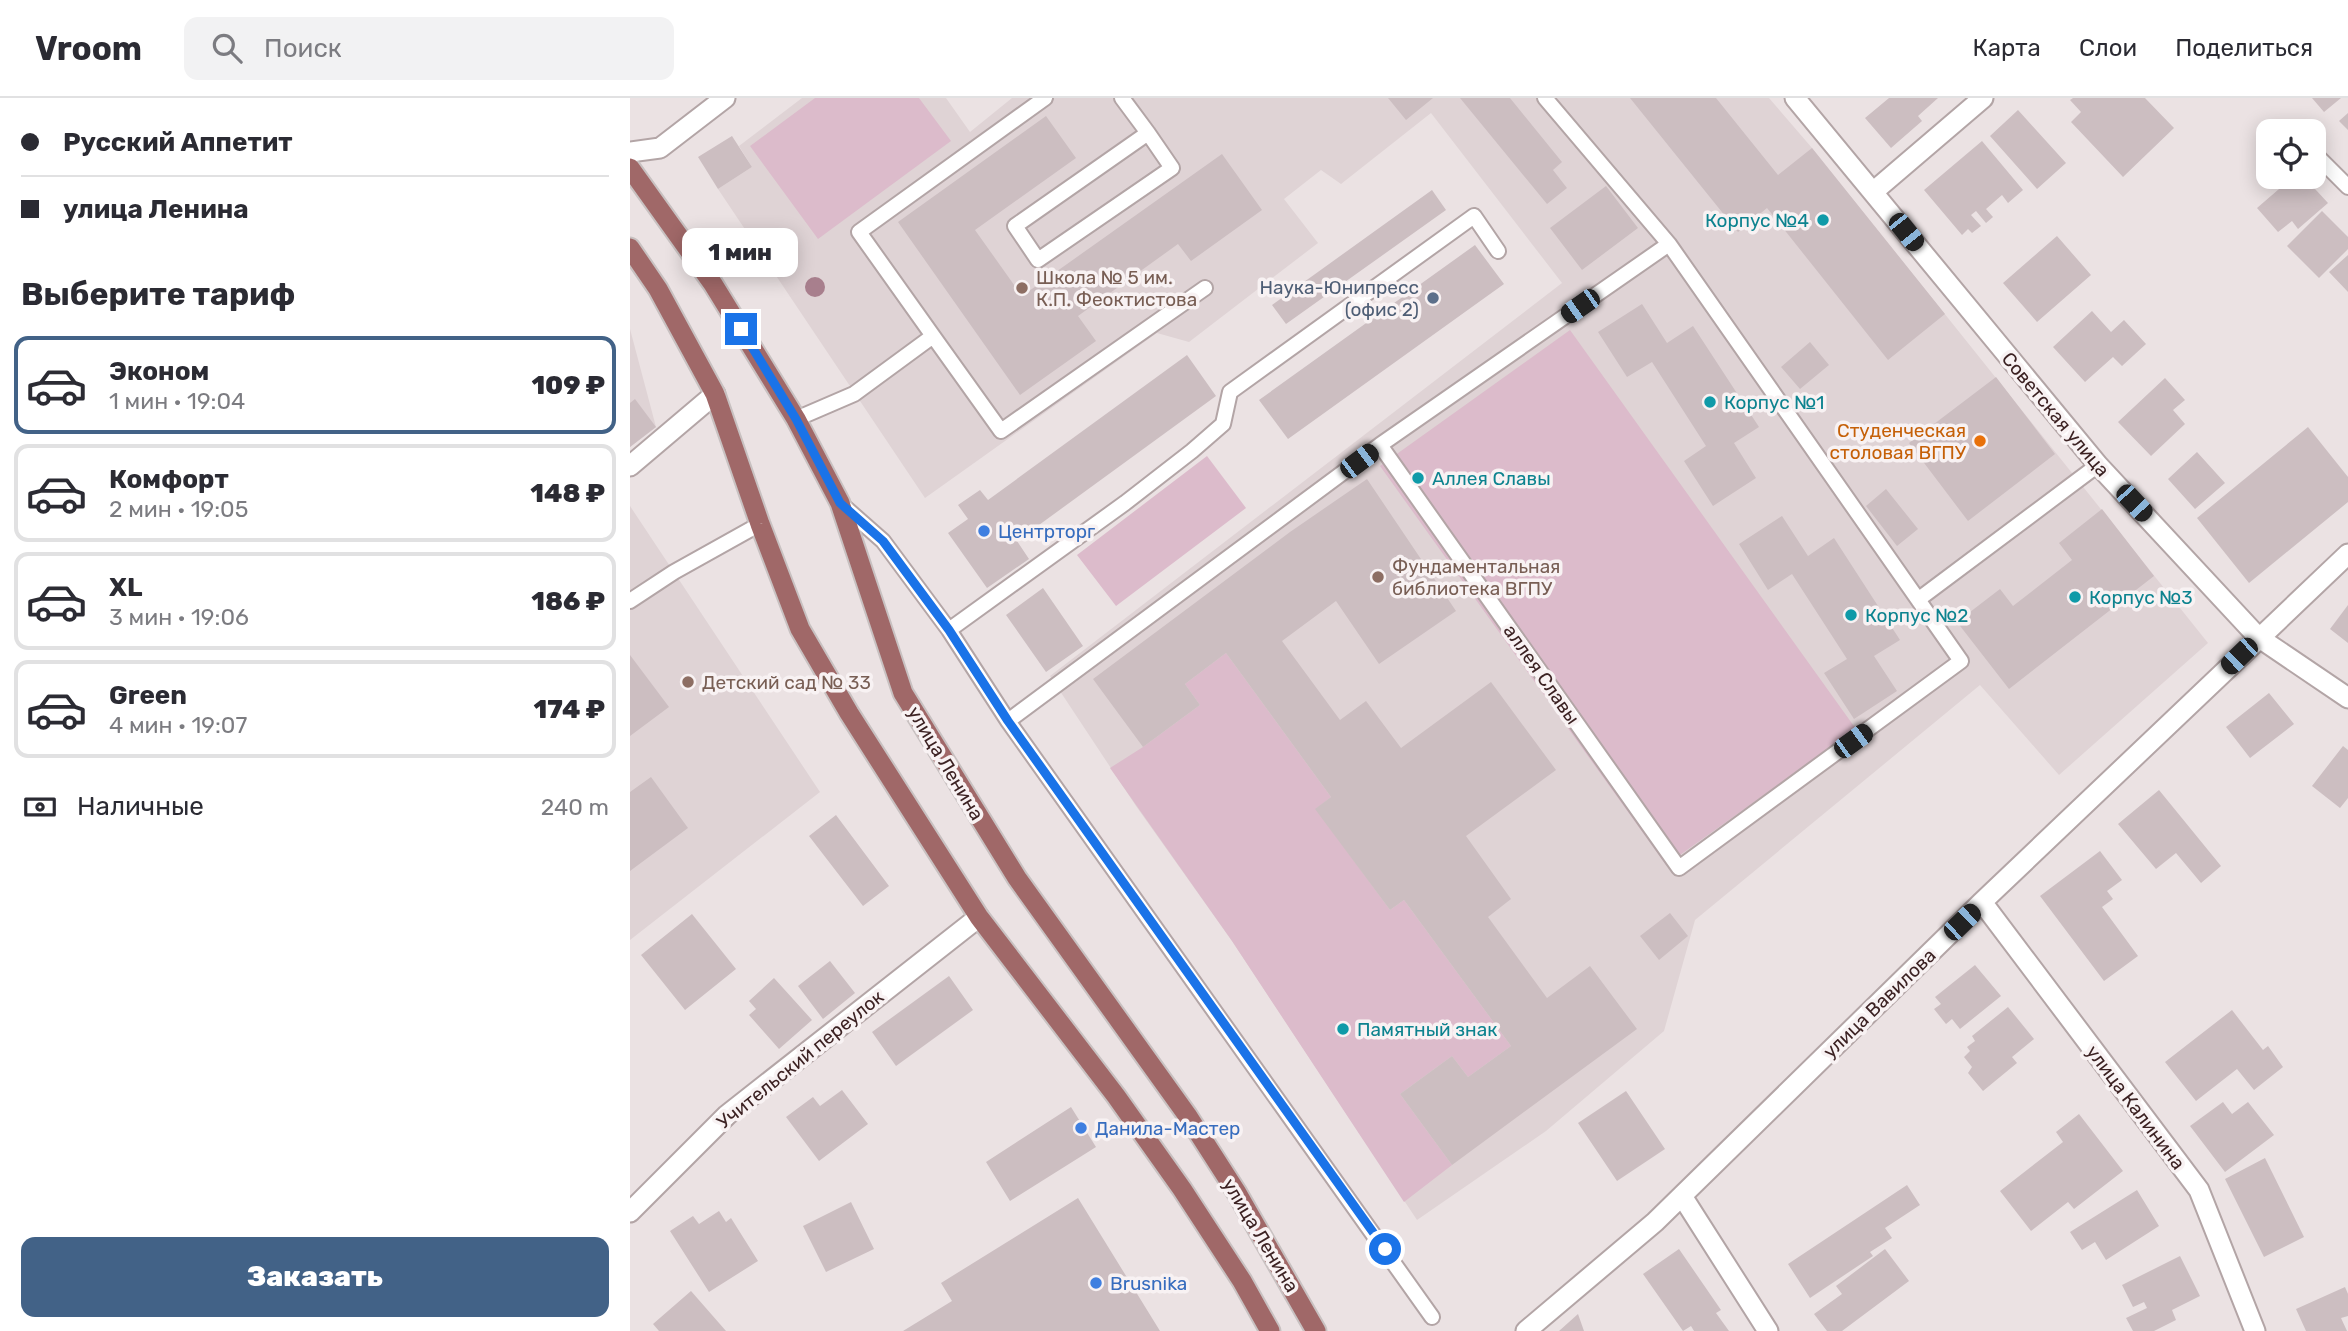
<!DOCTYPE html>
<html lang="ru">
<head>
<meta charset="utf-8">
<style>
	:root { --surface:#fff; --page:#f2f2f3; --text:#2b2b33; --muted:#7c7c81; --line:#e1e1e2; --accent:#426287 }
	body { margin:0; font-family:Rubik,sans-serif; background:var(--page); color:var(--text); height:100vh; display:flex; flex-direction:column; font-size:26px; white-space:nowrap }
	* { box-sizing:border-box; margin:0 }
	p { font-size:23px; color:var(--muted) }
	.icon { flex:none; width:38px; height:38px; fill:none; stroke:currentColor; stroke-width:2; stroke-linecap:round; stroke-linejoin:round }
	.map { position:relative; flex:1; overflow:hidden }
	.drawer { display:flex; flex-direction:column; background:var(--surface); width:630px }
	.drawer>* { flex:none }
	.top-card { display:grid; align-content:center; height:154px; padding:0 21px; background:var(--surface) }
	.buttons { position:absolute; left:1626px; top:21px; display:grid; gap:14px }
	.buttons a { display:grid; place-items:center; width:70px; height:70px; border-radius:14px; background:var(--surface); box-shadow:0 4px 18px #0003; font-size:35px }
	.end { position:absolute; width:32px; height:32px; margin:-16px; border:9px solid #1a73e8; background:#fff; box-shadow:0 0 0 4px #fff }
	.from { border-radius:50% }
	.bubble { position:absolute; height:49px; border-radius:14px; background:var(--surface); box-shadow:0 4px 18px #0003; font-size:23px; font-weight:800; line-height:49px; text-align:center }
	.car { position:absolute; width:21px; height:42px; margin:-21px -10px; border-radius:9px; box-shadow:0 0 5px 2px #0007; background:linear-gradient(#222 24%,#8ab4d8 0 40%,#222 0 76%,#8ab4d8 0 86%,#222 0) }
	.top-card b { display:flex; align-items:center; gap:24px; height:66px; font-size:26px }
	.top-card b+b { border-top:2px solid var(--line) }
	.top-card i { width:18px; height:18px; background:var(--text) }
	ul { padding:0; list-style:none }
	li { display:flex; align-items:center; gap:21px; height:98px; margin:0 14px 10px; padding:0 7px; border:4px solid var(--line); border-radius:14px }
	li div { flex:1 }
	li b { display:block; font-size:26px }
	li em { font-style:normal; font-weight:800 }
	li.current { border-color:var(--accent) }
	li>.icon { width:63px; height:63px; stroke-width:1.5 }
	h2 { padding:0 21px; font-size:32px; line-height:84px }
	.pay { display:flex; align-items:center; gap:18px; height:77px; padding:0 21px; font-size:26px }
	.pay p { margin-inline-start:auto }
	.primary-button { display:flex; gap:14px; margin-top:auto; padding:14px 21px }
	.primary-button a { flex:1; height:80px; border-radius:14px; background:var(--accent); color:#fff; font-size:28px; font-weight:800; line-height:80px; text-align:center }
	header { display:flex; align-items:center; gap:42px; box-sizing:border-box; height:98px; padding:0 35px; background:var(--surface); border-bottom:2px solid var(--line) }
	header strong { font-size:33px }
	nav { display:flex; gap:38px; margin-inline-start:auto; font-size:24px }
	.search { width:490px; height:63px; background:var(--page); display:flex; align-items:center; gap:18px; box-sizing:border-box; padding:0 24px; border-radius:14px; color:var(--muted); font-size:26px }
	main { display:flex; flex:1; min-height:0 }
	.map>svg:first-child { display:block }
	.built { fill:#dfd3d5 }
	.green { fill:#dcbbcb }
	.building { fill:#ccbec1 }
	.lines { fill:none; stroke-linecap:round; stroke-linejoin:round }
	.service-casing { stroke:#b3a5a6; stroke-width:18 }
	.minor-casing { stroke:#b3a5a6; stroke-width:23 }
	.tertiary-casing { stroke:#b3a5a6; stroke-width:23 }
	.primary-casing { stroke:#c8c1c1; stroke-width:23 }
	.service { stroke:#fff; stroke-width:14 }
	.minor { stroke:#fff; stroke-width:19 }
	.tertiary { stroke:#fff; stroke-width:19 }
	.primary { stroke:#a06868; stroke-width:19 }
	.tree { fill:#a87f8d }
	.route { stroke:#1a73e8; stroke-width:9 }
	.culture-dot { fill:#0f9aa8; stroke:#f8f2f3; stroke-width:2.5 }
	.education-dot { fill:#8d6e63; stroke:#f8f2f3; stroke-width:2.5 }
	.service-dot { fill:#5c6f8a; stroke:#f8f2f3; stroke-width:2.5 }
	.food-dot { fill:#e8710a; stroke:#f8f2f3; stroke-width:2.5 }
	.shop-dot { fill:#3f7fe0; stroke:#f8f2f3; stroke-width:2.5 }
	.labels { text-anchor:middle; stroke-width:7; stroke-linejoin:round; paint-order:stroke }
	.culture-label { font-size:19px; fill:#0d838f; stroke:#f8f2f3; text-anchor:start }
	.education-label { font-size:19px; fill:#785e54; stroke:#f8f2f3; text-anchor:start }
	.service-label { font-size:19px; fill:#4e5e75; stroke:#f8f2f3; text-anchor:end }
	.street-label { font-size:19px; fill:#3c2223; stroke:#f8f2f3 }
	.food-label { font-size:19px; fill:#c56008; stroke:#f8f2f3; text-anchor:end }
	.shop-label { font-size:19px; fill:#366cbe; stroke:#f8f2f3; text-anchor:start }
</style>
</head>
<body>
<header>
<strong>Vroom</strong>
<div class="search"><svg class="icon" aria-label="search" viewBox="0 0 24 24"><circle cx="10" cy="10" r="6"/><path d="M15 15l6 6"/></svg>Поиск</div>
<nav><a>Карта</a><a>Слои</a><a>Поделиться</a></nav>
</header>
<main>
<section class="drawer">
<div class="top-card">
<b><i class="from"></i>Русский Аппетит</b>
<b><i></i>улица Ленина</b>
</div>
<h2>Выберите тариф</h2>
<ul>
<li class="current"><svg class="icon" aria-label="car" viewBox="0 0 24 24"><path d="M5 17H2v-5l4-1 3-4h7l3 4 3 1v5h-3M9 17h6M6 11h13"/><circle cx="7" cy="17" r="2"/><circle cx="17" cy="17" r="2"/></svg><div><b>Эконом</b><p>1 мин · 19:04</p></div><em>109 ₽</em></li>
<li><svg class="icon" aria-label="car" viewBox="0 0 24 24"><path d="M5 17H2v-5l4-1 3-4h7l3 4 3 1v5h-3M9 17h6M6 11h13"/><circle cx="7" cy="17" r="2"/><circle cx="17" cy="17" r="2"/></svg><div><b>Комфорт</b><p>2 мин · 19:05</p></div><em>148 ₽</em></li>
<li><svg class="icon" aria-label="car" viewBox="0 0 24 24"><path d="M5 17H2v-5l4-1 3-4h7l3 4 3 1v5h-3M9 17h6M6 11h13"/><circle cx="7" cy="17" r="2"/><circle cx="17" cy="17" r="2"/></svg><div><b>XL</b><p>3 мин · 19:06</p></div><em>186 ₽</em></li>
<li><svg class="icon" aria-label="car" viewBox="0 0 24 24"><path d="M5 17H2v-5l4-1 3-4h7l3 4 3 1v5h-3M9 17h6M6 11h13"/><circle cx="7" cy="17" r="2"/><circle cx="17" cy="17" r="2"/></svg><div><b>Green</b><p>4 мин · 19:07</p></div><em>174 ₽</em></li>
</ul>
<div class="pay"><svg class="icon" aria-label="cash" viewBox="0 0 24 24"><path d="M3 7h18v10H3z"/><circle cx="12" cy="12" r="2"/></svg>Наличные<p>240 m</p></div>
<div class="primary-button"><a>Заказать</a></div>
</section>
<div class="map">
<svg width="1718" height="1233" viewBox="0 0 1718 1233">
	<rect width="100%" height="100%" fill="#ebe2e3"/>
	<path class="built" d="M172 0H316L340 34 382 0H1139L1182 50 1578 545 1429 677 1350 587 1065 822 1034 933 916 1033 787 1122 602 843 506 708 420 578 932 185 801 15 711 86 691 72 654 101 688 145 559 244 527 235 295 400 88 91 122 69 109 48Z
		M0 231 26 329 0 349Z
		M0 408 190 694 0 842Z"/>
	<path class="green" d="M185 0H289L321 43 188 141 120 48Z
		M940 232 1226 631 1036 767 750 368Z
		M577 358 616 410 486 508 447 457Z
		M596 555 701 699 686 711 760 812 774 802 881 948 838 979 822 958 770 996 822 1067 774 1104 602 843 480 670 513 649 570 607 555 586Z"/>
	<path class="building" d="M758 0H803L776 22Z
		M830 0H880L932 64 923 72 937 90 917 106Z
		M1000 0H1086L1148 77 1182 50 1315 216 1258 262 1137 110 1108 134Z
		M1259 0H1308L1288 18 1292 23 1261 50 1235 20Z
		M1443 0H1515L1544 30 1493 79 1441 24 1451 14 1440 2Z
		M1682 0H1711L1694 14Z
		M1388 12 1436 65 1407 91 1360 38Z
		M1718 15V32L1709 23Z
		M416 18 446 60 345 132 392 198 592 56 632 112 561 163 548 146 448 218 466 243 390 297 268 124Z
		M102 38 122 69 88 91 68 59Z
		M1352 43 1393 92 1378 105 1372 97 1356 111 1363 119 1356 125 1346 113 1341 117 1351 128 1342 135 1338 131 1332 137 1294 92Z
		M1663 79H1674L1698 105 1668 131 1662 123 1648 134 1627 110Z
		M976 88 1008 130 952 172 920 130Z
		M802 92 816 112 656 226 642 207Z
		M1692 113 1718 139V151L1689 180 1657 148Z
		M1427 138 1461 177 1407 224 1373 185Z
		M845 147 874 186 658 341 629 302Z
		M1718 157V194L1699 174Z
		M1012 206 1037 245 1063 228 1129 329 1104 345 1126 380 1083 408 1054 363 1076 348 1022 264 997 279 968 234Z
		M1462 213 1481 234 1494 222 1516 246 1492 268 1483 259 1455 284 1423 249Z
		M1180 244 1199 267 1170 291 1151 269Z
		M557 257 586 298 387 443 399 461 357 490 318 435 338 421 328 407 350 392 358 402Z
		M1366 279 1425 356 1338 423 1279 345Z
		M1535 280 1555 302 1543 312 1555 326 1521 358 1488 324Z
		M5 301 26 329 0 349V305Z
		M1678 329 1718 379V404L1619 485 1567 420Z
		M1567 354 1595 385 1565 411 1538 381Z
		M737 381 826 513 749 566 706 503 652 543 710 622 736 603 771 650 861 584 926 672 836 738 881 801 858 819 917 900 960 868 1007 931 822 1067 770 996 822 958 838 979 881 948 774 802 760 812 685 711 701 699 596 555 555 586 570 607 513 649 463 581 660 434Z
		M1256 391 1288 431 1267 448 1236 408Z
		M1472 411 1524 478 1379 591 1327 524 1370 491 1383 508 1442 462 1429 445Z
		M1152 418 1178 458 1204 440 1270 542 1244 558 1267 593 1224 621 1194 575 1217 561 1162 476 1138 492 1109 446Z
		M413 490 453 548 416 574 376 517Z
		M1718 507V545L1700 531Z
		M0 557 39 609 0 638Z
		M1639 595 1664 626 1620 660 1596 629Z
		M1713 648 1718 652V700L1710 710 1682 688Z
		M21 679 58 730 0 773V694Z
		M1529 692 1591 768 1571 785 1546 755 1526 771 1488 726Z
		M206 717 259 788 233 808 179 738Z
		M1470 753 1492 782 1477 793 1483 801 1472 809 1508 858 1474 883 1410 798Z
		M1040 815 1058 838 1029 862 1010 838Z
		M62 816 106 871 55 912 11 857Z
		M200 863 225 895 193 921 168 888Z
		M1345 867 1371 898 1330 931 1322 921 1316 926 1304 911 1311 906 1305 899Z
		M319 878 343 912 266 968 242 934Z
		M144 880 182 922 149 951 119 917 126 911 119 903Z
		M1378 909 1404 941 1382 959 1387 965 1353 993 1338 975 1342 969 1334 959 1340 953 1337 949 1345 943 1342 938Z
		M1602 912 1633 952 1638 948 1653 969 1624 992 1607 971 1566 1003 1535 964Z
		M212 992 238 1026 189 1063 156 1019 183 999 190 1008Z
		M996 993 1035 1051 987 1083 948 1025Z
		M1593 1004 1602 1016 1618 1004 1644 1037 1595 1074 1560 1028Z
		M441 1009 466 1049 380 1103 356 1064Z
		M1449 1016 1493 1073 1444 1111 1438 1104 1401 1133 1370 1093 1433 1044 1426 1034Z
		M1635 1060 1674 1139 1634 1159 1595 1081Z
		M1277 1087 1290 1107 1255 1130 1262 1140 1240 1154 1243 1158 1180 1200 1158 1166Z
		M1507 1092 1529 1128 1476 1162 1465 1144 1452 1152 1440 1134Z
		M448 1100 530 1233H273L322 1203 311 1185Z
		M221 1104 244 1151 196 1174 173 1128Z
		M89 1113 96 1124 101 1120 128 1163 79 1194 40 1133 63 1118 69 1126Z
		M1049 1151 1091 1212 1086 1215 1099 1233H1064L1061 1228 1053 1233 1013 1176Z
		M1255 1151 1279 1183 1212 1233H1197L1184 1216 1212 1196 1206 1188Z
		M1550 1158 1570 1198 1542 1212 1546 1222 1524 1233H1503L1496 1220 1517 1210 1514 1204 1503 1209 1492 1187Z
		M1715 1189 1718 1196V1218L1711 1220 1717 1233H1676L1666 1211Z
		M61 1193 96 1233H29L23 1226Z
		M948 1216 954 1233H929Z"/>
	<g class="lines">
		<defs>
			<path id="service" d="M492 0 518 35
				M518 35 542 70 408 162 385 128Z
				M1684 55 1718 89
				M303 238 371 333 575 190
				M166 321 224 296 303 238 229 134 415 0
				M750 347 1049 770 1331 563 1039 146 915 0
				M211 406 253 443 319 532 378 623 802 1219
				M1289 501 1468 367
				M0 503 44 474 130 426
				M319 532 495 405 562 353 593 326 600 294 844 118 868 153
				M378 623 750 347 1039 146"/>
			<path id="minor" d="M1165 0 1468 367 1628 539 1718 600
				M1243 94 1353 0
				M0 368 85 296
				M1352 804 1569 1092 1625 1233
				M1052 1098 1138 1233
				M0 1114 97 1017 349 819
				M896 1233 1025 1124 1352 804 1718 456"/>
			<path id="tertiary" d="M0 54 30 50 95 0"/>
			<path id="primary" d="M0 70 83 186 166 321 210 405 273 595 387 780 557 1017 607 1095 686 1233
				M0 150 28 191 85 296 130 426 170 531 219 615 349 819 486 998 552 1091 612 1183 640 1233"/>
		</defs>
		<use href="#service" class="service-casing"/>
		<use href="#minor" class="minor-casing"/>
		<use href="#tertiary" class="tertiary-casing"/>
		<use href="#primary" class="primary-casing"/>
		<use href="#service" class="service"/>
		<use href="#minor" class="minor"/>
		<use href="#tertiary" class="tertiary"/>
		<use href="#primary" class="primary"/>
	</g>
	<circle class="tree" cx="185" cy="189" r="10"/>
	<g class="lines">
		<path class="route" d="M111 231 166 321 210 405 253 443 319 532 378 623 755 1151"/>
	</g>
	<g class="culture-dot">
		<circle cx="1193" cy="122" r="7"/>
		<circle cx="1080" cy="304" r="7"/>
		<circle cx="788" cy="380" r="7"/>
		<circle cx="1445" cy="499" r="7"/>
		<circle cx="1221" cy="517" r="7"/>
		<circle cx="713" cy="931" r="7"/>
	</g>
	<g class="education-dot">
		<circle cx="392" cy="190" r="7"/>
		<circle cx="748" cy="479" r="7"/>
		<circle cx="58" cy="584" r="7"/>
	</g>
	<circle class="service-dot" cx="803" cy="200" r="7"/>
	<circle class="food-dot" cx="1350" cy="343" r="7"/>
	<g class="shop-dot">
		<circle cx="354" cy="433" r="7"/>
		<circle cx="451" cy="1030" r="7"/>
		<circle cx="466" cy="1185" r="7"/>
	</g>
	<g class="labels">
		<g class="culture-label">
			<text x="1179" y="129" text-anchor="end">Корпус №4</text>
			<text x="1094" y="311">Корпус №1</text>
			<text x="802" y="387">Аллея Славы</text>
			<text x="1459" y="506">Корпус №3</text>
			<text x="1235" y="524">Корпус №2</text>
			<text x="727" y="938">Памятный знак</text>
		</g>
		<g class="education-label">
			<text x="406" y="186">Школа № 5 им.<tspan x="406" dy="22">К.П. Феоктистова</tspan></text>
			<text x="762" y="475">Фундаментальная<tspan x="762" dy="22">библиотека ВГПУ</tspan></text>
			<text x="72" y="591">Детский сад № 33</text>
		</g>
		<g class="service-label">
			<text x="789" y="196">Наука-Юнипресс<tspan x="789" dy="22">(офис 2)</tspan></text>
		</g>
		<g class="street-label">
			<text transform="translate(1426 316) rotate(50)" y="7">Советская улица</text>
			<text transform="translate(912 576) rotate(55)" y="7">аллея Славы</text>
			<text transform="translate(316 665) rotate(59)" y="7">улица Ленина</text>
			<text transform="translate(1249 905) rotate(-44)" y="7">улица Вавилова</text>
			<text transform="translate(170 961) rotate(-39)" y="7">Учительский переулок</text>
			<text transform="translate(1506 1009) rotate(53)" y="7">улица Калинина</text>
			<text transform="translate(631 1137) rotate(59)" y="7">улица Ленина</text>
		</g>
		<g class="food-label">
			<text x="1336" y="339">Студенческая<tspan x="1336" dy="22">столовая ВГПУ</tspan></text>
		</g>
		<g class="shop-label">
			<text x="368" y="440">Центрторг</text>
			<text x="465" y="1037">Данила-Мастер</text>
			<text x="480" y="1192">Brusnika</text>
		</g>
	</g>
</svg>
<div class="buttons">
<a><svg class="icon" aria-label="locate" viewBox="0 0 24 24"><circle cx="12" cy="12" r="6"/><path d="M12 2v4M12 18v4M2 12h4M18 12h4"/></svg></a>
</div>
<i class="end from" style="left:755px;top:1151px"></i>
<i class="end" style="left:111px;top:231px"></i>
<div class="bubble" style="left:52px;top:130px;width:116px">1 мин</div>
<i class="car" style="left:1276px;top:134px;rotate:141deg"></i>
<i class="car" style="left:950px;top:208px;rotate:235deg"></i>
<i class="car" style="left:729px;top:363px;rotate:53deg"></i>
<i class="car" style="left:1504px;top:405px;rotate:137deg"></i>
<i class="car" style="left:1609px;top:558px;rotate:226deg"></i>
<i class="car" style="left:1223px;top:643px;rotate:54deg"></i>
<i class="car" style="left:1332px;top:824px;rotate:46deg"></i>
</div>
</main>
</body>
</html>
